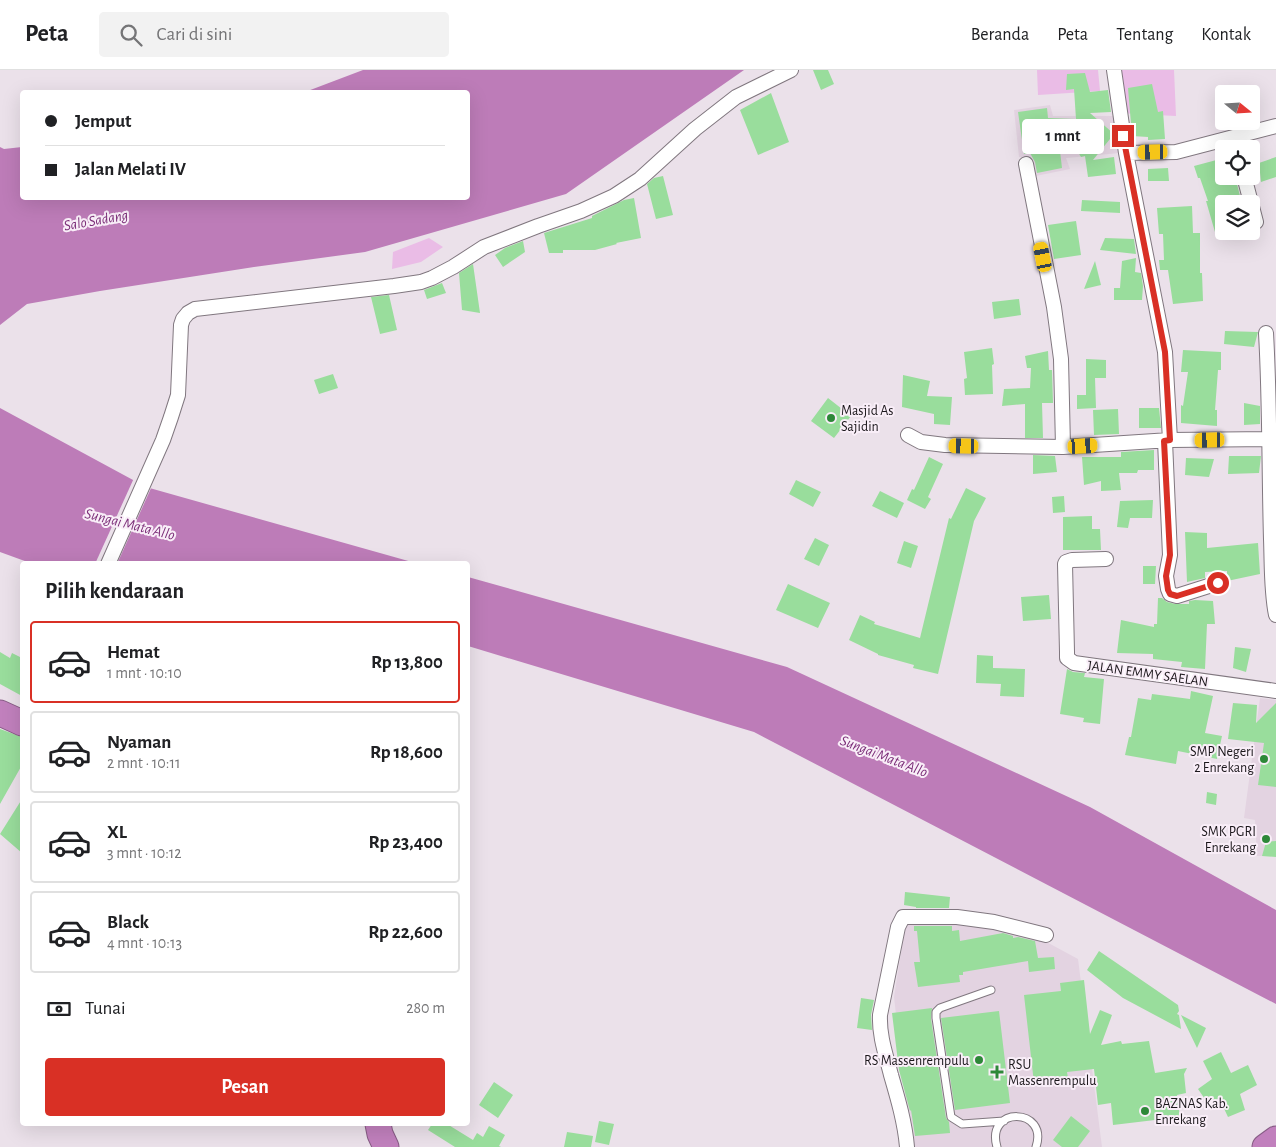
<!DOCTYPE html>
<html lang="id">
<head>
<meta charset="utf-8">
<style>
	:root { --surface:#fff; --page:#f2f2f2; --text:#202124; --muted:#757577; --line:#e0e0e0; --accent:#d93025 }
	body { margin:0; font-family:"Alegreya Sans",sans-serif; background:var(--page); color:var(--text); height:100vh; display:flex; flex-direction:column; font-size:19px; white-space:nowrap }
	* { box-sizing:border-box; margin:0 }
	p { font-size:16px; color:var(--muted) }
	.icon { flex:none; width:28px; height:28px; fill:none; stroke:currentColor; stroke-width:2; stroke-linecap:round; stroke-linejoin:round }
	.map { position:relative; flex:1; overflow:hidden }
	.drawer { position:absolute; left:20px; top:491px; width:450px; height:565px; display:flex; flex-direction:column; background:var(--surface); border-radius:5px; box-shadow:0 5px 20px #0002 }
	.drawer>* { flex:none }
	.top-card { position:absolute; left:20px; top:20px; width:450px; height:110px; border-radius:5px; box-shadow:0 5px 20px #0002; display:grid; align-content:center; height:110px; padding:0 25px; background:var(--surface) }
	.needle { width:32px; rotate:108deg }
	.buttons { position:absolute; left:1215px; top:15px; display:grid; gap:10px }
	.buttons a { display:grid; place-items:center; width:45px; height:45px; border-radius:5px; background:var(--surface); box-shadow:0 5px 20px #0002; font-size:25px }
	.end { position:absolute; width:22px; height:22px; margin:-11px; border:6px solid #d93025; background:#fff; box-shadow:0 0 0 2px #fff }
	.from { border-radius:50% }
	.bubble { position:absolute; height:35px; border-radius:5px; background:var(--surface); box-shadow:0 5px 20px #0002; font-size:16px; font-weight:700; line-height:35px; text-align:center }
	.car { position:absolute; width:15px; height:30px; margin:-15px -8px; border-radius:6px; box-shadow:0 0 4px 1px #0007; background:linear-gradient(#f5c518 24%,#345 0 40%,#f5c518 0 76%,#345 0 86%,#f5c518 0) }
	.top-card b { display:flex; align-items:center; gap:18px; height:48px; font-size:19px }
	.top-card b+b { border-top:1px solid var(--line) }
	.top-card i { width:12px; height:12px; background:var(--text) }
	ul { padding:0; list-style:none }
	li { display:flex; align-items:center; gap:15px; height:82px; margin:0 10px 8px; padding:0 15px; border:2px solid var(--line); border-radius:5px }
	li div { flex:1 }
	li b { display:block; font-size:19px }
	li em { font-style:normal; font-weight:700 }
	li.active { border-color:var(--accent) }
	li>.icon { width:45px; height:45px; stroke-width:1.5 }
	h2 { padding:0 25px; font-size:22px; line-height:60px }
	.pay { display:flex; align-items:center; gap:12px; height:55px; padding:0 25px; font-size:19px }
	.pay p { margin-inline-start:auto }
	.action { display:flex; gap:10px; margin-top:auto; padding:10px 25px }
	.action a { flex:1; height:58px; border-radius:5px; background:var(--accent); color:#fff; font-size:20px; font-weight:700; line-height:58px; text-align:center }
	header { display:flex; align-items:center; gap:30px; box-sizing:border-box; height:70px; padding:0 25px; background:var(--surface); border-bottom:1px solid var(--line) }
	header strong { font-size:24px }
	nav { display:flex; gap:28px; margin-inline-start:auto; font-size:18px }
	.search { width:350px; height:45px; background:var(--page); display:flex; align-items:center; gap:12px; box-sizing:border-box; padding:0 18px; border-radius:5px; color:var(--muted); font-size:19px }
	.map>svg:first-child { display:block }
	.built { fill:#e3d3e1 }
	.green { fill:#eabce6 }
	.water { fill:#bd7cb8 }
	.pier { fill:#ebe1ea }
	.building { fill:#99dd9c }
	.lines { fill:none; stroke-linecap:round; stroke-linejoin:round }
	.lane-casing { stroke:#80777f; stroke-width:9 }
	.street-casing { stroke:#80777f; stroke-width:16 }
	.highway-casing { stroke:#875c85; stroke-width:27 }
	.lane { stroke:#fff; stroke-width:7 }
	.street { stroke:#fff; stroke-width:14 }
	.highway { stroke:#c180bd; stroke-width:25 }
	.route { stroke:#d93025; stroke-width:6 }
	.poi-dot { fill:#2d8838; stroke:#f9eef8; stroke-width:2 }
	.labels { text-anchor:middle; stroke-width:4; stroke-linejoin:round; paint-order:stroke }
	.poi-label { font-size:14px; fill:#1c181c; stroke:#f9eef8; text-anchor:start }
	.street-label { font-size:14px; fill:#1c181c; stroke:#f9eef8 }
	.water-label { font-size:15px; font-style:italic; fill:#7c2f79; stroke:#f9eef8 }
</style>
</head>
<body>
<header>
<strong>Peta</strong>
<div class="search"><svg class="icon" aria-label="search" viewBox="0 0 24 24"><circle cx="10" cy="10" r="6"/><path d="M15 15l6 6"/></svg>Cari di sini</div>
<nav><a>Beranda</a><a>Peta</a><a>Tentang</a><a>Kontak</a></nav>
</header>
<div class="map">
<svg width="1276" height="1077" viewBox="0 0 1276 1077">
	<rect width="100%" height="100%" fill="#ebe1ea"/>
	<path class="built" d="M1050 35 1053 46H1116L1120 83 1066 88 1070 99 1031 107 1027 87H1019L1014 40Z
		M1260 628 1276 630V786H1257L1255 750 1244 748Z
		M906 851 978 853 1041 869 1078 889 1102 1077H911L894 927Z"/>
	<path class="green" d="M1037 0H1098L1100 21 1038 25Z
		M1115 0H1174L1176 46 1118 43Z
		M429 168 443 177 421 192 392 199 393 182Z"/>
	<path class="water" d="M363 0H744L566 124 365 182 254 197 100 221 27 234 0 255V77L4 79 22 77V128H468V22H305Z
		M0 338 146 417 419 494H33L0 482Z
		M468 507 787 597 1090 737 1276 840V934L754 662 468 576Z"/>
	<path class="pier" d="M134 408 152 416 117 494H95Z"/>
	<path class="building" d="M813 0H828L834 14 821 20Z
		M1085 3 1090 22 1108 20 1111 42 1090 43 1114 64 1093 90 1114 87 1116 104 1088 107 1085 86 1081 87 1078 82 1060 81 1062 98 1037 103 1035 92 1030 83 1024 84 1018 42 1047 38 1048 48 1076 49 1074 19 1066 20 1067 4Z
		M1152 14 1158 42 1163 41 1165 69 1148 70V67L1132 66 1128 18Z
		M771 23 789 72 758 85 740 40Z
		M1276 87V107L1261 112 1259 93Z
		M1224 88V106H1235L1242 134H1224V159L1215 162 1206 131H1208L1200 108H1198L1194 96Z
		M1168 98 1169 111H1148V99Z
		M663 106 673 145 656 149 647 114 654 108Z
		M634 128 641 168 616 173 617 174 595 180H563V183H549L544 163 592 148V146L624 130Z
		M1082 130 1120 132V143L1081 141Z
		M1192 136 1193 163H1200V203H1202L1203 231 1173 234 1168 200H1160L1159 190H1164L1163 164H1159L1157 138Z
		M1076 151 1081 185 1054 189 1048 155Z
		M1105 168 1134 169 1136 184 1100 180Z
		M523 171 525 182 503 197 495 185 505 178Z
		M1136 188 1135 202 1141 203 1143 216 1142 230H1114V218H1120L1122 191Z
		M1095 191 1101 215 1084 219Z
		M473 194 480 243 462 240 459 203Z
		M442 213 446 223 427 229 424 220Z
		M389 225 397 260 380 264 371 227Z
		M1019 229 1021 245 994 249 992 232Z
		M1225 261 1258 262 1254 277 1224 274Z
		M992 278 994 294 992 295 993 324 965 325 964 309 967 308 964 282Z
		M1183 280 1221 282V300H1218L1215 340H1217V356L1181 353V335L1183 336 1188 302H1181Z
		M1048 281 1049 300H1052L1053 333H1042L1043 368H1025V334L1002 336 1004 319 1030 318 1031 298H1027L1025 286Z
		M1086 289 1106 290V308H1095L1096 338 1077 339V325H1086Z
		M333 304 338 318 319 324 314 310Z
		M903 305 930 311 927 326 952 327 950 355 934 354V344L902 337Z
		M828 328 851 346 834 368 811 351Z
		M1244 333 1260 336V354L1244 355Z
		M1139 338H1159L1161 358H1139Z
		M1118 339 1119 364 1094 365 1093 340Z
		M1154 380V400H1138L1137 403H1119L1121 420 1101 421V411L1084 415 1082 387H1121V382Z
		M1033 385 1055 386 1057 402 1033 404Z
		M1229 386H1261L1259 403 1228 404Z
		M929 387 943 394 928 427 931 429 925 439 907 430 912 419 914 420Z
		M1186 388 1214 389 1209 407 1185 405Z
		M796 410 821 422 813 437 789 424Z
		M966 418 986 428 974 451 938 604 913 598 914 595 878 585V584L849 570 860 545 875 552 874 554 920 568 949 448 951 449Z
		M880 421 904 433 897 448 872 436Z
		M1064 426 1065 442 1053 443 1052 427Z
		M1153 430 1152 448H1130L1128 458 1117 457 1120 431Z
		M1092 446V459H1100L1101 480H1063V447Z
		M1185 462 1207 463V478L1258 473 1260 504 1227 511V501L1205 502V508L1187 512Z
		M815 468 829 475 819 496 804 489Z
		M904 471 918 476 911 498 897 493Z
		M1143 496H1156L1155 514H1143Z
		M788 514 830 533 818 558 776 540Z
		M1049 525 1051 549 1023 551 1021 527Z
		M1158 528H1162L1167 532 1175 534H1189V531L1195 530 1213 531 1215 554H1207L1205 599 1181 597 1182 592 1153 589V584L1117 583 1121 550 1154 557V554H1157Z
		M1235 577 1251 579 1246 602 1233 598Z
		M0 582 10 588 12 583 22 588V626L0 614Z
		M977 585 993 586V598L1025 599 1024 627 1000 626 1001 614 976 613Z
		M1067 599 1073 602 1085 603 1084 607 1104 609 1100 654 1083 652 1084 648 1060 644Z
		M1191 621 1213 626 1205 663 1222 666 1217 689 1178 681 1176 694 1125 685 1129 667H1131L1138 628 1151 630 1152 624 1190 629Z
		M1233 633 1257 635 1256 653 1276 633V717L1258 715 1264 673 1228 669Z
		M0 659 22 667V695L0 734Z
		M1207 722 1217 724 1216 735 1206 733Z
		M22 729V783L0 764Z
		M1276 771V787L1262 786 1266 772Z
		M905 822 950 827 949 838H916V837L904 835Z
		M914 856H952V861L959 860 960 871 1003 863 1013 866V868L1018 867 1035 871 1038 888 1054 887 1055 899 1029 902 1028 891 963 902V905H959L960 912 918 917 914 892H920L917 861H914Z
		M1099 881 1178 935 1179 941 1177 944 1179 945 1181 959 1123 928 1087 900Z
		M1084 910 1090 964 1100 940 1112 945 1101 975 1121 971 1122 974 1149 971 1155 1003 1187 998 1184 1004 1186 1023 1177 1025 1180 1047 1113 1055 1111 1033 1098 1035 1094 999 1067 1002 1068 1008 1034 1013 1024 925 1061 921 1060 913Z
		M861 928 874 930 871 945 872 960 857 958Z
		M932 938 931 949 946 1048 949 1052 950 1063 915 1066 911 1040 910 1041 899 1000 892 943Z
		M999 941 1010 1033 955 1040 941 948Z
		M1181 945 1206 958 1197 978Z
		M1221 982 1231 1003 1248 995 1257 1015 1240 1024 1245 1040 1228 1047 1219 1028 1209 1035 1198 1019 1212 1009 1203 991Z
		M494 1012 513 1025 498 1048 479 1035Z
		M1071 1046 1090 1061 1078 1077H1062L1053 1070Z
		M599 1051 614 1054 609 1075 595 1072Z
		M432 1054H447L473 1070 477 1063 483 1067 489 1056 505 1065 499 1076 501 1077H455L428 1060Z
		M567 1062 593 1066 591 1077H564Z"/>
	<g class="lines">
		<defs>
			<path id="lane" d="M991 920 940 938 936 942V948L951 1047 962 1054 1004 1051
				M997 1077C985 1036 1049 1037 1036 1077"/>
			<path id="street" d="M1114 0 1126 83 1165 282 1170 370
				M1234 67 1237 79
				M1126 83 1176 82 1276 56
				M1026 94 1054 237 1061 289 1063 377 1170 370 1276 369
				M1244 106 1256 152
				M1266 263C1270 332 1269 400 1271 469 1272 494 1271 520 1276 545
				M908 365 921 372 945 375 1063 377
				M1165 371 1170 485 1166 506 1168 519 1170 524 1177 526 1218 513
				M1106 489 1072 490 1066 492 1065 494 1067 582V588L1074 593 1276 621
				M108 494 163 370 171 347 178 325 181 255 183 249 188 243 195 239 394 216 421 212 432 208 453 197 484 177 538 156 581 141 614 126 640 109 695 59 736 27 791 0
				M907 1077C905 1053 898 1029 891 1005 886 985 879 966 880 945L898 857 903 847H957L994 852 1046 865"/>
			<path id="highway" d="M0 643 22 653
				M378 1054 380 1064 386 1077
				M1265 1077 1276 1069"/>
		</defs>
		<use href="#lane" class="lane-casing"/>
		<use href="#street" class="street-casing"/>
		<use href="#highway" class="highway-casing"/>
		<use href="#lane" class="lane"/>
		<use href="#street" class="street"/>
		<use href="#highway" class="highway"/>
	</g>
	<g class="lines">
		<path class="route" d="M1123 66 1165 282 1170 370 1164 371 1170 485 1166 506 1168 520 1170 524 1177 526 1218 513"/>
	</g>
	<g class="poi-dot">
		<circle cx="831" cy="348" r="5"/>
		<circle cx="1264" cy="689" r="5"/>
		<circle cx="1266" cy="769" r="5"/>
		<circle cx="979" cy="990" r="5"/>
		<path d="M994.5 994.5h5v5h5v5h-5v5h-5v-5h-5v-5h5z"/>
		<circle cx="1145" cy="1041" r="5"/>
	</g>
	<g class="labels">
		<g class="poi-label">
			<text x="841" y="345">Masjid As<tspan x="841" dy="16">Sajidin</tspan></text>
			<text x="1254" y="686" text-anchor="end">SMP Negeri<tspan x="1254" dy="16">2 Enrekang</tspan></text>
			<text x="1256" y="766" text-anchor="end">SMK PGRI<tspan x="1256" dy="16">Enrekang</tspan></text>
			<text x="969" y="995" text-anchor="end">RS Massenrempulu</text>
			<text x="1008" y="999">RSU<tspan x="1008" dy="16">Massenrempulu</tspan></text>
			<text x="1155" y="1038">BAZNAS Kab.<tspan x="1155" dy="16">Enrekang</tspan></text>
		</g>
		<g class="street-label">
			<text transform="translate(1148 603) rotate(8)" y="5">JALAN EMMY SAELAN</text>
		</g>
		<g class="water-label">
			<text transform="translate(96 150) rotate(-10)" y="5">Salo Sadang</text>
			<text transform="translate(130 454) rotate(14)" y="5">Sungai Mata Allo</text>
			<text transform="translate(884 686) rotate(21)" y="5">Sungai Mata Allo</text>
		</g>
	</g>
</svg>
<div class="buttons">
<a><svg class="needle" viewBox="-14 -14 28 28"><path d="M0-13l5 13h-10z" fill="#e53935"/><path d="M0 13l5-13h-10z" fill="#757577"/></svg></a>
<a><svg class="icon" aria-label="locate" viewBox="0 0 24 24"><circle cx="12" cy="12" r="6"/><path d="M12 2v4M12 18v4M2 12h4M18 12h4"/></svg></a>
<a><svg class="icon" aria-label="layers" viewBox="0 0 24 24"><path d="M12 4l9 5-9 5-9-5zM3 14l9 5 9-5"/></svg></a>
</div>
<i class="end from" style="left:1218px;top:513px"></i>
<i class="end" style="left:1123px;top:66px"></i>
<div class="bubble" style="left:1022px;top:49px;width:82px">1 mnt</div>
<i class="car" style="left:1153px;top:82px;rotate:269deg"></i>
<i class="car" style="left:1043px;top:187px;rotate:349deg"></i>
<i class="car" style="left:1210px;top:370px;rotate:269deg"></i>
<i class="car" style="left:964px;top:376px;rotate:271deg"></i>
<i class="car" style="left:1083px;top:376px;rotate:87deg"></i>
<div class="top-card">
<b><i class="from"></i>Jemput</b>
<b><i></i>Jalan Melati IV</b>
</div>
<section class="drawer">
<h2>Pilih kendaraan</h2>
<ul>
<li class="active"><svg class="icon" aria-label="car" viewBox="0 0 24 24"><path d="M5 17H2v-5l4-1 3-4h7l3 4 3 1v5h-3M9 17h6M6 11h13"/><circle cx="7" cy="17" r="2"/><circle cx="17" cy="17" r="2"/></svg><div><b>Hemat</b><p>1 mnt · 10:10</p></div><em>Rp 13,800</em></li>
<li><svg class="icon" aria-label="car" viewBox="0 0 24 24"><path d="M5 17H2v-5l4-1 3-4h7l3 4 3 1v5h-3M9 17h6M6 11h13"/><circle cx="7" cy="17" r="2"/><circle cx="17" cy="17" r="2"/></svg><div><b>Nyaman</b><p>2 mnt · 10:11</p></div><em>Rp 18,600</em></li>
<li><svg class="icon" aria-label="car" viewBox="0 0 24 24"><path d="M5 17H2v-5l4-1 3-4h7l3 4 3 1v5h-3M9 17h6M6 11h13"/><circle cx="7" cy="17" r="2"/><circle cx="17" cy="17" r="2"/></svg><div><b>XL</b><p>3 mnt · 10:12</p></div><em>Rp 23,400</em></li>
<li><svg class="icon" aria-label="car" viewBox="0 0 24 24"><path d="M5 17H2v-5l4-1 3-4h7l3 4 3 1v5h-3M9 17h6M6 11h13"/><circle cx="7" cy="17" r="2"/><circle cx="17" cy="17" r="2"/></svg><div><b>Black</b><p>4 mnt · 10:13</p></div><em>Rp 22,600</em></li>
</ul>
<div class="pay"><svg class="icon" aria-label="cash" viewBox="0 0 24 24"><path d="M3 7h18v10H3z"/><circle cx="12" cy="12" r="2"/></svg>Tunai<p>280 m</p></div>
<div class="action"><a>Pesan</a></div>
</section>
</div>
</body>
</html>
